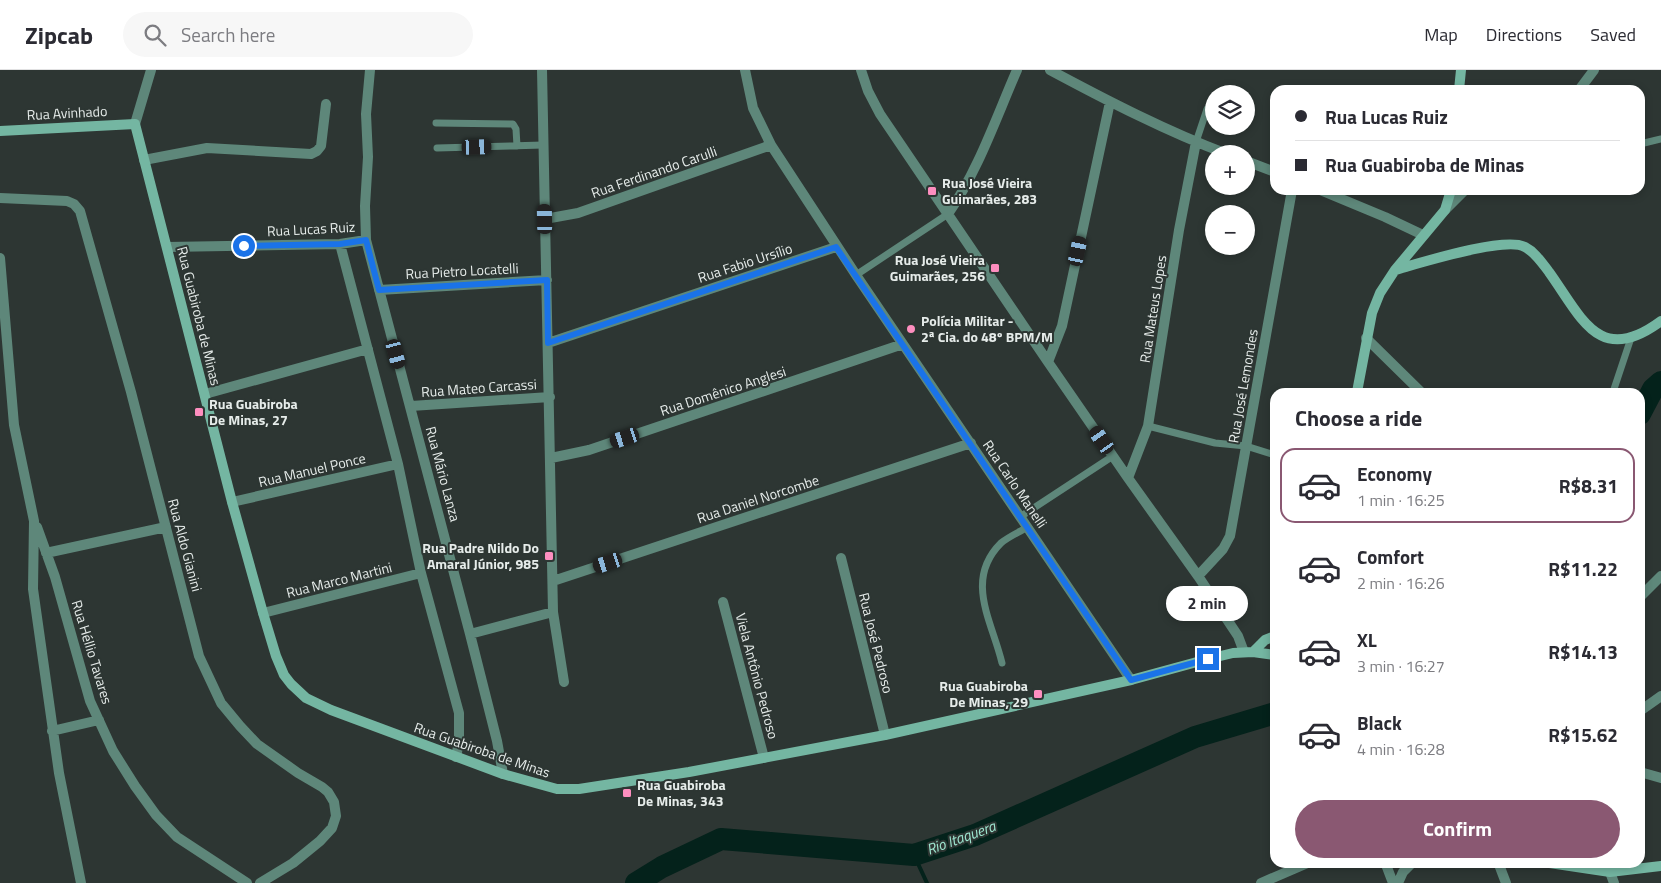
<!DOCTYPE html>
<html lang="en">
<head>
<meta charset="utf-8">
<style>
	:root { --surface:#fff; --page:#f7f7f7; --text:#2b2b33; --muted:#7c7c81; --line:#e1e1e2; --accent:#8a5872 }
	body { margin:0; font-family:"Titillium Web",sans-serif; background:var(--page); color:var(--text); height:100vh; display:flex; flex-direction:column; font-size:19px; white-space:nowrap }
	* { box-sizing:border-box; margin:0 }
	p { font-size:16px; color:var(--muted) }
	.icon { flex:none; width:28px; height:28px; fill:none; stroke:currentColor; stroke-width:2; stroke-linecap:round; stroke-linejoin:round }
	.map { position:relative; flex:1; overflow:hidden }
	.panel { position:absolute; left:1270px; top:318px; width:375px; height:480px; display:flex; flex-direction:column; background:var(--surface); border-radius:15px; box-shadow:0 2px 8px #0003 }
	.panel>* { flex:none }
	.banner { position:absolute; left:1270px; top:15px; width:375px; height:110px; border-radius:15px; box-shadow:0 2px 8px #0003; display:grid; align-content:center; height:110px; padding:0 25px; background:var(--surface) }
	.tools { position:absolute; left:1205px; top:15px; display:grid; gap:10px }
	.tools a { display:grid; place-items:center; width:50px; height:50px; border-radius:50%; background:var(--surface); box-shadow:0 2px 8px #0003; font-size:25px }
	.end { position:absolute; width:22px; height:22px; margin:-11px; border:6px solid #1a73e8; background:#fff; box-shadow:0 0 0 2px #fff }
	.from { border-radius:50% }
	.bubble { position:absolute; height:35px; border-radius:18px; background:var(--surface); box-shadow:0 2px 8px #0003; font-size:16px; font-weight:700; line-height:35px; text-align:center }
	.car { position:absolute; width:15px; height:30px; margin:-15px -8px; border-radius:6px; box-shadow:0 0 4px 1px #0007; background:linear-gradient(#222 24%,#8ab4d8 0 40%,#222 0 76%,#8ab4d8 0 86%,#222 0) }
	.banner b { display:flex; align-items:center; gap:18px; height:48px; font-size:19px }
	.banner b+b { border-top:1px solid var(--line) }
	.banner i { width:12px; height:12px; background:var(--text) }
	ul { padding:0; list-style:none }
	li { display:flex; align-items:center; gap:15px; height:75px; margin:0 10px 8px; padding:0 15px; border:2px solid transparent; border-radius:15px }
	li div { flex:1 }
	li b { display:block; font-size:19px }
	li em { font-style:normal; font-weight:700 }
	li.current { border-color:var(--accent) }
	li>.icon { width:45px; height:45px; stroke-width:1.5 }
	h2 { padding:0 25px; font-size:22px; line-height:60px }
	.button { display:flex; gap:10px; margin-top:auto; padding:10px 25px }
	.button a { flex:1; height:58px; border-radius:30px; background:var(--accent); color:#fff; font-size:20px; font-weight:700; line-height:58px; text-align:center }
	header { display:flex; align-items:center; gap:30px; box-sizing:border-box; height:70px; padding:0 25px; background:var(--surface); border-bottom:1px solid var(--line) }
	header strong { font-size:24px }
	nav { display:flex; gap:28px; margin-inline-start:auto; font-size:18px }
	.search { width:350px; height:45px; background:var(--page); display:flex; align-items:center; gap:12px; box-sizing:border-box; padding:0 18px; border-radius:28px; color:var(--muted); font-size:19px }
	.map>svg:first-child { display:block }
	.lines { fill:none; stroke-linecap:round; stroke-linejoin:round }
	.stream { stroke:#04221b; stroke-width:4 }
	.river { stroke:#04221b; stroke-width:22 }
	.lane { stroke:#5e877a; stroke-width:7 }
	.street { stroke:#5e877a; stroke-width:10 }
	.secondary { stroke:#74b6a2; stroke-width:10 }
	.route { stroke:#1a73e8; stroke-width:6 }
	.poi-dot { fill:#fd8ebf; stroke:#2d3633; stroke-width:2 }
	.labels { text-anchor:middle; stroke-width:4; stroke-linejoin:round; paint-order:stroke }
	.street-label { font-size:14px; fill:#e6ecea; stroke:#2d3633 }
	.poi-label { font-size:14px; font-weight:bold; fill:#e6ecea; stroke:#2d3633; text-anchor:start }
	.water-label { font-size:15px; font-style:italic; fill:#9ee6d0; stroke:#2d3633 }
</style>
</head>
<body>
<header>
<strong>Zipcab</strong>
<div class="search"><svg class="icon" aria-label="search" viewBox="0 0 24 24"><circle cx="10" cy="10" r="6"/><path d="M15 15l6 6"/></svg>Search here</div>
<nav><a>Map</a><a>Directions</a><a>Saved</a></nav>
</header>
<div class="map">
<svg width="1661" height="813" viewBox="0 0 1661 813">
	<rect width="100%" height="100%" fill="#2d3633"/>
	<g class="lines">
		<path class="stream" d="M914 785 927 813"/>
		<path class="river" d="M1640 344 1653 319 1661 312
			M636 813 662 797 721 769 914 785 975 765 1195 667 1275 643"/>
		<path class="lane" d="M436 53 513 54 516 59 517 76
			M1196 72 1207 39
			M1640 74 1661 69
			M437 78 543 75
			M856 205 948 144
			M1613 322 1631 268
			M1148 356 1215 373 1246 376 1275 385
			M1020 447 1113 386
			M1002 593C992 551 964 510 1001 473 1008 467 1019 462 1028 457"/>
		<path class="street" d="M370 0 366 44 368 87 365 136 366 170 470 564 497 671 503 704
			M542 0 553 542 564 612
			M745 0 753 38 771 75 856 205 1131 610
			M861 0 868 21 880 44 1048 292 1128 408 1198 506 1238 566 1244 582
			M1050 0C1108 31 1166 61 1227 84
			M1579 20 1594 0
			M135 54 151 0
			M144 90 207 78 311 84 317 81 321 76 326 34
			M1246 91 1275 102
			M1320 120 1385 147 1423 165
			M0 128 67 131 74 134 80 141 131 322 199 586 221 633 240 656 257 674 298 703 322 717 328 722 334 732 336 746 332 758 320 771 293 793 260 813
			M1445 140 1465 120
			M948 144C978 101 996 48 1017 0
			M545 149 578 143 771 75
			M340 174 398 394 421 503 459 643V672L456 687
			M167 177 340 174 366 170
			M0 188 14 355 34 451 33 519 59 703 81 813
			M379 220 547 210
			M1366 268 1421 322
			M548 273 836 177
			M1048 292 1062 256 1110 32
			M205 324 368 279
			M411 336 550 327
			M551 388 589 380 903 274
			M1128 408 1148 356 1179 160 1196 72
			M232 432 398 394
			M37 457 55 507 90 631 113 681 135 716 156 745 177 767 247 813
			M46 483 166 457
			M841 488 885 665
			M1198 506 1223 479 1230 466 1292 120
			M553 511 971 373
			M1640 527 1661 506
			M723 532 764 688
			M263 543 421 503
			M470 564 553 542
			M1640 641 1661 626
			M52 661 99 650
			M1640 702 1661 708
			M1385 792 1393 813
			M1498 792 1506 813
			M1610 802 1614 813
			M1261 813 1310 792
			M1398 813 1403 802 1413 792"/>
		<path class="secondary" d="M1459 20 1461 0
			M0 61 135 54 232 432 263 543 276 586 284 605 291 614 306 628 331 640 503 704 557 719H579L689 702 885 665 1131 610 1208 589 1233 583 1253 582 1275 585
			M1395 200C1420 193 1505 166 1525 177 1535 182 1542 193 1549 202 1582 248 1599 297 1661 251
			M1357 322 1372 243 1380 223 1395 200 1445 140 1451 120
			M1253 582 1265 570 1275 566
			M1543 792 1610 802 1661 796"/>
	</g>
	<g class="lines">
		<path class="route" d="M244 176 340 174 366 170 379 220 547 210 548 273 836 177 1131 610 1208 589"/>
	</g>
	<g class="poi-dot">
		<rect x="927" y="116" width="10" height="10" rx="2.5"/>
		<rect x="990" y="193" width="10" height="10" rx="2.5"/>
		<circle cx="911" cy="259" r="5"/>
		<rect x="194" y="337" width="10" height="10" rx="2.5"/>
		<rect x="544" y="481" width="10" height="10" rx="2.5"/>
		<rect x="1033" y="619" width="10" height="10" rx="2.5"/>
		<rect x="622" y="718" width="10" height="10" rx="2.5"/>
	</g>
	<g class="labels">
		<g class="street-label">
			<text transform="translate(67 43) rotate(-3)" y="5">Rua Avinhado</text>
			<text transform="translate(654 102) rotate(-19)" y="5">Rua Ferdinando Carulli</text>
			<text transform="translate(311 159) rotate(-3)" y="5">Rua Lucas Ruiz</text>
			<text transform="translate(745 193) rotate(-18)" y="5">Rua Fabio Ursílio</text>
			<text transform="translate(462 201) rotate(-3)" y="5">Rua Pietro Locatelli</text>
			<text transform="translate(1153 239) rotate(-81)" y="5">Rua Mateus Lopes</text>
			<text transform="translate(199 246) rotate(76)" y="5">Rua Guabiroba de Minas</text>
			<text transform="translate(1243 316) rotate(-80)" y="5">Rua José Lemondes</text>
			<text transform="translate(479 318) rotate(-4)" y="5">Rua Mateo Carcassi</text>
			<text transform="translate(723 321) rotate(-18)" y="5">Rua Domênico Anglesi</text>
			<text transform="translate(312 400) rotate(-13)" y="5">Rua Manuel Ponce</text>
			<text transform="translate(443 404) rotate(75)" y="5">Rua Mário Lanza</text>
			<text transform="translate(1015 414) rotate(56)" y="5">Rua Carlo Manelli</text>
			<text transform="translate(758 429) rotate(-18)" y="5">Rua Daniel Norcombe</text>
			<text transform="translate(185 475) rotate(75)" y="5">Rua Aldo Gianini</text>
			<text transform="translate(339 510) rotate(-14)" y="5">Rua Marco Martini</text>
			<text transform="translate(876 573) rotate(76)" y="5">Rua José Pedroso</text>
			<text transform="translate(92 582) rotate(73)" y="5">Rua Héllio Tavares</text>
			<text transform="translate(757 606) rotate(75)" y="5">Viela Antônio Pedroso</text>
			<text transform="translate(482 680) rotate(19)" y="5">Rua Guabiroba de Minas</text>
		</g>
		<g class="poi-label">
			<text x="942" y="118">Rua José Vieira<tspan x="942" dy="16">Guimarães, 283</tspan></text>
			<text x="985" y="195" text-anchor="end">Rua José Vieira<tspan x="985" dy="16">Guimarães, 256</tspan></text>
			<text x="921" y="256">Polícia Militar -<tspan x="921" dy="16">2ª Cia. do 48º BPM/M</tspan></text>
			<text x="209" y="339">Rua Guabiroba<tspan x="209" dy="16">De Minas, 27</tspan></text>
			<text x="539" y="483" text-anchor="end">Rua Padre Nildo Do<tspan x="539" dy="16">Amaral Júnior, 985</tspan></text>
			<text x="1028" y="621" text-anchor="end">Rua Guabiroba<tspan x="1028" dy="16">De Minas, 29</tspan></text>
			<text x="637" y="720">Rua Guabiroba<tspan x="637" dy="16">De Minas, 343</tspan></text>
		</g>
		<g class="water-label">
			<text transform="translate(961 768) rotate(-20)" y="5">Rio Itaquera</text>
		</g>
	</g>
</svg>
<div class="tools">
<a><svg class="icon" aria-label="layers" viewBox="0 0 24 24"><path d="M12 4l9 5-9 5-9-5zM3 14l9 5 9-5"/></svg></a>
<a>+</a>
<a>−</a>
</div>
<i class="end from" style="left:244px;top:176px"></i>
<i class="end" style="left:1208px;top:589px"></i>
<div class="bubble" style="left:1166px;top:516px;width:82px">2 min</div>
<i class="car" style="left:477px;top:77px;rotate:88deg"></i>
<i class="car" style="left:545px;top:149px;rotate:359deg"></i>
<i class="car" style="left:1078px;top:181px;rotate:12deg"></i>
<i class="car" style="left:396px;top:284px;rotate:165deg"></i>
<i class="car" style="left:625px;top:368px;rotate:252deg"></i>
<i class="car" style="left:1102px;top:370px;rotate:325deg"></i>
<i class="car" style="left:608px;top:493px;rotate:252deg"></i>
<div class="banner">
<b><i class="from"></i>Rua Lucas Ruiz</b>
<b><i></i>Rua Guabiroba de Minas</b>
</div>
<section class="panel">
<h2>Choose a ride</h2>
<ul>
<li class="current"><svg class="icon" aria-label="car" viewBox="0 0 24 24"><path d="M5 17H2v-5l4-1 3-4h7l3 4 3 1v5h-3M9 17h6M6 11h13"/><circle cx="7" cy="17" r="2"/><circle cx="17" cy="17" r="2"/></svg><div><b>Economy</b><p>1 min · 16:25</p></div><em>R$8.31</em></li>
<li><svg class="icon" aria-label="car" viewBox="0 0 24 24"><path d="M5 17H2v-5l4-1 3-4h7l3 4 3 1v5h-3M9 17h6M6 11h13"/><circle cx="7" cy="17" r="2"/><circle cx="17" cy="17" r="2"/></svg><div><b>Comfort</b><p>2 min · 16:26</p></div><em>R$11.22</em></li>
<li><svg class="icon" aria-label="car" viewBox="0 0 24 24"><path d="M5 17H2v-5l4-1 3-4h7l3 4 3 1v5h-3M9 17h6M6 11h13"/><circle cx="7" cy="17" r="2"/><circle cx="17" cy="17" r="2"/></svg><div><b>XL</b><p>3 min · 16:27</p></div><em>R$14.13</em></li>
<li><svg class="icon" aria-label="car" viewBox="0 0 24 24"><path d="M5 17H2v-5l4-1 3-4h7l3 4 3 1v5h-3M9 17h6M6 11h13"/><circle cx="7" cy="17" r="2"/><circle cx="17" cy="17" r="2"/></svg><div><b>Black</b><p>4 min · 16:28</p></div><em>R$15.62</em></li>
</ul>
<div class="button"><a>Confirm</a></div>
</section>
</div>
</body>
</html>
